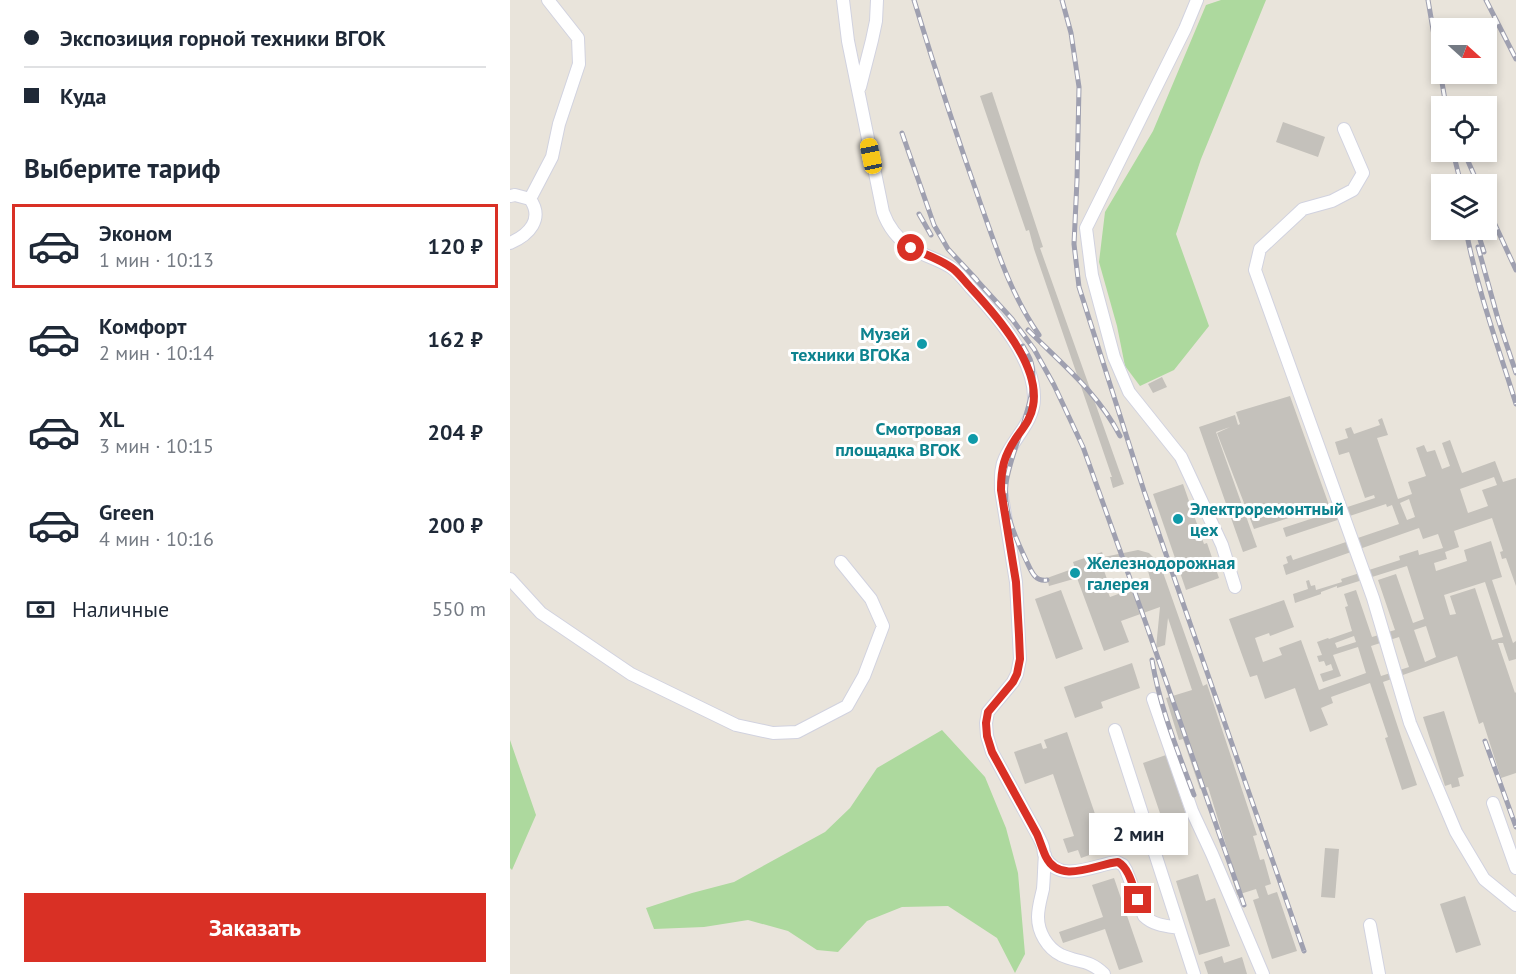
<!DOCTYPE html>
<html lang="ru">
<head>
<meta charset="utf-8">
<style>
	:root { --surface:#fff; --page:#f6f6f7; --text:#1f2937; --muted:#747a83; --line:#e0e1e3; --accent:#d93025 }
	body { margin:0; font-family:"PT Sans",sans-serif; background:var(--page); color:var(--text); height:100vh; display:flex; flex-direction:column; font-size:22px; white-space:nowrap }
	* { box-sizing:border-box; margin:0 }
	p { font-size:20px; color:var(--muted) }
	.icon { flex:none; width:33px; height:33px; fill:none; stroke:currentColor; stroke-width:2; stroke-linecap:round; stroke-linejoin:round }
	.map { position:relative; flex:1; overflow:hidden }
	.panel { display:flex; flex-direction:column; background:var(--surface); width:510px }
	.panel>* { flex:none }
	.top-card { display:grid; align-content:center; height:132px; padding:0 24px; background:var(--surface) }
	.needle { width:39px; rotate:111deg }
	.tools { position:absolute; left:921px; top:18px; display:grid; gap:12px }
	.tools a { display:grid; place-items:center; width:66px; height:66px; border-radius:0px; background:var(--surface); box-shadow:0 3px 9px #0003; font-size:30px }
	.end { position:absolute; width:27px; height:27px; margin:-14px; border:8px solid #d93025; background:#fff; box-shadow:0 0 0 3px #fff }
	.from { border-radius:50% }
	.bubble { position:absolute; height:42px; border-radius:0px; background:var(--surface); box-shadow:0 3px 9px #0003; font-size:20px; font-weight:600; line-height:42px; text-align:center }
	.car { position:absolute; width:18px; height:36px; margin:-18px -9px; border-radius:8px; box-shadow:0 0 4px 2px #0007; background:linear-gradient(#f5c518 24%,#345 0 40%,#f5c518 0 76%,#345 0 86%,#f5c518 0) }
	.top-card b { display:flex; align-items:center; gap:21px; height:57px; font-size:22px }
	.top-card b+b { border-top:2px solid var(--line) }
	.top-card i { width:15px; height:15px; background:var(--text) }
	ul { padding:0; list-style:none }
	li { display:flex; align-items:center; gap:18px; height:84px; margin:0 12px 9px; padding:0 12px; border:3px solid transparent; border-radius:0px }
	li div { flex:1 }
	li b { display:block; font-size:22px }
	li em { font-style:normal; font-weight:600 }
	li.current { border-color:var(--accent) }
	li>.icon { width:54px; height:54px; stroke-width:1.5 }
	h2 { padding:0 24px; font-size:27px; line-height:72px }
	.pay { display:flex; align-items:center; gap:15px; height:66px; padding:0 24px; font-size:22px }
	.pay p { margin-inline-start:auto }
	.cta { display:flex; gap:12px; margin-top:auto; padding:12px 24px }
	.cta a { flex:1; height:69px; border-radius:0px; background:var(--accent); color:#fff; font-size:24px; font-weight:600; line-height:69px; text-align:center }
	main { display:flex; flex:1; min-height:0 }
	.map>svg:first-child { display:block }
	.green { fill:#add99e }
	.building { fill:#c4c1bb; fill-rule:evenodd }
	.lines { fill:none; stroke-linecap:round; stroke-linejoin:round }
	.minor-casing { stroke:#d1d2df; stroke-width:14 }
	.minor { stroke:#fff; stroke-width:12 }
	.rail-casing { stroke:#9fa0b0; stroke-width:5 }
	.rail { stroke:#fff; stroke-width:3; stroke-dasharray:9; stroke-linecap:butt }
	.route { stroke:#d93025; stroke-width:8 }
	.culture-dot { fill:#0f9aa8; stroke:#fff; stroke-width:2 }
	.labels { text-anchor:middle; stroke-width:6; stroke-linejoin:round; paint-order:stroke }
	.culture-label { font-size:18px; font-weight:bold; fill:#0d838f; stroke:#fff; text-anchor:end }
</style>
</head>
<body>
<main>
<section class="panel">
<div class="top-card">
<b><i class="from"></i>Экспозиция горной техники ВГОК</b>
<b><i></i>Куда</b>
</div>
<h2>Выберите тариф</h2>
<ul>
<li class="current"><svg class="icon" aria-label="car" viewBox="0 0 24 24"><path d="M5 17H2v-5l4-1 3-4h7l3 4 3 1v5h-3M9 17h6M6 11h13"/><circle cx="7" cy="17" r="2"/><circle cx="17" cy="17" r="2"/></svg><div><b>Эконом</b><p>1 мин · 10:13</p></div><em>120 ₽</em></li>
<li><svg class="icon" aria-label="car" viewBox="0 0 24 24"><path d="M5 17H2v-5l4-1 3-4h7l3 4 3 1v5h-3M9 17h6M6 11h13"/><circle cx="7" cy="17" r="2"/><circle cx="17" cy="17" r="2"/></svg><div><b>Комфорт</b><p>2 мин · 10:14</p></div><em>162 ₽</em></li>
<li><svg class="icon" aria-label="car" viewBox="0 0 24 24"><path d="M5 17H2v-5l4-1 3-4h7l3 4 3 1v5h-3M9 17h6M6 11h13"/><circle cx="7" cy="17" r="2"/><circle cx="17" cy="17" r="2"/></svg><div><b>XL</b><p>3 мин · 10:15</p></div><em>204 ₽</em></li>
<li><svg class="icon" aria-label="car" viewBox="0 0 24 24"><path d="M5 17H2v-5l4-1 3-4h7l3 4 3 1v5h-3M9 17h6M6 11h13"/><circle cx="7" cy="17" r="2"/><circle cx="17" cy="17" r="2"/></svg><div><b>Green</b><p>4 мин · 10:16</p></div><em>200 ₽</em></li>
</ul>
<div class="pay"><svg class="icon" aria-label="cash" viewBox="0 0 24 24"><path d="M3 7h18v10H3z"/><circle cx="12" cy="12" r="2"/></svg>Наличные<p>550 m</p></div>
<div class="cta"><a>Заказать</a></div>
</section>
<div class="map">
<svg width="1006" height="974" viewBox="0 0 1006 974">
	<rect width="100%" height="100%" fill="#e9e4db"/>
	<path class="green" d="M711 0H756L691 159 666 234 699 326 664 370 630 386 615 366 607 326 589 262 595 212 643 131 696 5Z
		M432 730 475 777 496 828 508 873 515 954 505 973 487 938 438 906 392 907 357 921 328 952 307 950 278 931 238 920 194 927 144 929 136 908 182 893 224 882 315 832 340 808 367 768Z
		M0 740 26 815 2 870 0 868Z"/>
	<path class="building" d="M482 92 533 247 530 248 614 484 603 488 600 477H602L524 249 519 230 516 231 470 96Z
		M773 122 815 137 808 157 766 142Z
		M652 377 657 387 643 393 638 384Z
		M780 396 819 505 744 529 707 433 720 427 706 432 747 547 733 552 689 427 725 415 728 425 730 424 726 412Z
		M872 418 878 435 867 438 888 499 902 494 898 482 916 476 906 448 914 445 917 452 925 450 932 469 940 466 932 443 940 440 952 473 985 461 993 482 1006 478V586L996 558 992 559 990 552 993 551 982 518 944 531 949 547 935 552 937 559 924 563 926 571 957 561 954 550 981 541 992 577 982 580 1003 643 1006 641V659L999 661 993 643H988L1005 693 1006 692V773L991 778 973 722 969 724 947 656 873 682 907 785 892 790 875 738 878 737 860 683 821 697 823 703 811 708 818 725 800 732 785 688 755 699 747 675 740 677 719 619 774 600 784 627 760 636 759 633 745 638 753 662 772 655 769 648 791 640 809 690 856 673 848 647 823 655 831 676 813 682 810 674 823 670 821 664 816 666 814 661 809 662 807 656 812 655 807 642 818 638 819 639 842 631 835 607 838 606 834 594 846 590 862 637 885 630 868 580 886 574 903 623 914 619 897 566 827 588V586L811 592V594L785 603 783 594 798 589 796 581 799 580 801 586 805 585 806 590 832 582 831 579 890 560 889 556 908 550 909 555 933 548 928 534 913 539 909 528 776 575 773 565 778 563 776 557 781 555 783 560 889 524 882 505 877 507 876 504 776 537 773 528 865 498 864 495 855 498 839 452 829 455 825 442 838 438 835 429 841 427 844 434 870 425 868 420ZM984 477 987 485 972 490 978 506 958 513 950 489ZM899 499 905 517 897 520 890 503ZM975 582 993 637 982 640 965 588 940 596 946 614 940 615 934 595ZM916 626 926 657 915 662 904 630ZM844 636 846 642 827 648 825 643ZM889 637 899 667 871 676 861 646Z
		M673 484 694 544 697 543 709 578 676 590 643 494Z
		M628 550 639 553 650 564 693 686 697 684 747 835 743 836 750 860 754 859 761 884 755 886 758 895 767 892 787 951 762 959 743 900 749 898 746 889 727 895 720 871 723 868 698 787 690 789 673 739 669 740 656 698 682 690 658 618 655 645 646 648 650 607 611 621 619 642 594 651 567 578 539 586 537 578 565 568 563 562 592 552 594 557ZM617 561 629 562 634 565 638 571 641 582 600 597 593 580 597 579 593 568Z
		M551 590 573 649 546 659 525 599Z
		M622 663 630 688 591 702 593 708 565 718 554 687Z
		M934 711 954 776 948 778 950 786 942 788 941 784 935 786 913 717Z
		M557 732 597 849 571 858 568 850 558 853 553 839 564 836 543 774 515 784 504 752 531 743 533 749 537 748 534 740Z
		M656 755 678 820 655 828 633 763Z
		M815 848 829 849 825 898 811 897Z
		M688 874 696 901 705 898 720 946 689 955 666 881Z
		M604 878 633 962 609 970 595 929 553 943 549 932 593 917 582 885Z
		M955 896 971 945 946 953 930 904Z
		M712 956 714 963 732 957 737 974H698L694 962Z"/>
	<g class="lines">
		<defs>
			<path id="minor" d="M333 0 338 41 373 212C378 226 388 239 400 247 413 256 429 259 442 268 449 273 455 281 461 288 486 315 524 358 524 397 525 420 504 438 495 458 490 468 491 479 491 490L506 582 510 659 507 674 503 682 478 712 476 723 477 736 482 752 527 834C529 838 532 843 533 847 534 852 533 852 535 857 550 885 586 864 607 862L613 865 616 870 634 916C643 925 656 926 669 928
				M687 0 675 29 576 228 582 275 604 357 619 392 671 457 712 545 725 587
				M350 87 362 40 366 21 367 0
				M834 129 853 173 843 190 822 201 793 209 750 249 745 270 863 598 900 723 946 832 974 879 1006 905
				M0 196 5 195 20 199C34 219 19 235 0 243
				M20 199 42 157 49 124 69 64 68 38 38 0
				M0 579 31 613 121 674 226 725 263 733 287 732 337 706 354 676 373 626 361 599 331 562
				M643 699 682 811 702 854 753 974
				M605 730 684 974
				M983 803 1006 868
				M535 855C534 866 534 878 533 889 531 898 528 907 528 917 528 932 537 948 551 955 568 963 579 959 594 974
				M860 925 869 974"/>
		</defs>
		<use href="#minor" class="minor-casing"/>
		<use href="#minor" class="minor"/>
		<defs>
			<path id="rail" d="M404 0C425 69 447 137 471 205 487 250 501 295 529 335
				M552 0 561 33 569 87 567 180 564 244 569 287 634 491 794 951
				M918 0 936 106
				M976 0 1006 59
				M392 133 424 225 438 249 467 280
				M943 152 951 184
				M954 152 968 184
				M976 205 1006 270
				M409 214 421 235
				M956 230C967 289 988 346 1006 404
				M967 230 974 252
				M968 247 988 319 1006 373
				M462 275 502 319 524 349 544 385 573 447 634 618 734 905
				M518 330C551 363 589 394 610 436
				M513 346C515 350 518 354 520 359 533 392 500 449 496 484 493 510 505 537 516 560 521 570 524 582 537 580
				M642 660C650 708 667 749 684 795
				M975 741 1006 827"/>
		</defs>
		<use href="#rail" class="rail-casing"/>
		<use href="#rail" class="rail"/>
	</g>
	<g class="lines">
		<path class="route" d="M401 248C414 254 430 259 442 268 449 273 455 282 461 288 486 315 531 366 523 406 521 419 513 428 506 438 494 456 491 468 491 490L506 582 509 635 510 659 507 674 503 682 478 712 476 723 477 736 482 752 527 834C530 841 533 851 536 857 550 885 586 864 608 862 620 869 623 888 628 900"/>
	</g>
	<g class="culture-dot">
		<circle cx="412" cy="344" r="6"/>
		<circle cx="463" cy="439" r="6"/>
		<circle cx="668" cy="519" r="6"/>
		<circle cx="565" cy="573" r="6"/>
	</g>
	<g class="labels">
		<g class="culture-label">
			<text x="400" y="340">Музей<tspan x="400" dy="21">техники ВГОКа</tspan></text>
			<text x="451" y="435">Смотровая<tspan x="451" dy="21">площадка ВГОК</tspan></text>
			<text x="680" y="515" text-anchor="start">Электроремонтный<tspan x="680" dy="21">цех</tspan></text>
			<text x="577" y="569" text-anchor="start">Железнодорожная<tspan x="577" dy="21">галерея</tspan></text>
		</g>
	</g>
</svg>
<div class="tools">
<a><svg class="needle" viewBox="-14 -14 28 28"><path d="M0-13l5 13h-10z" fill="#e53935"/><path d="M0 13l5-13h-10z" fill="#747a83"/></svg></a>
<a><svg class="icon" aria-label="locate" viewBox="0 0 24 24"><circle cx="12" cy="12" r="6"/><path d="M12 2v4M12 18v4M2 12h4M18 12h4"/></svg></a>
<a><svg class="icon" aria-label="layers" viewBox="0 0 24 24"><path d="M12 4l9 5-9 5-9-5zM3 14l9 5 9-5"/></svg></a>
</div>
<i class="end from" style="left:401px;top:248px"></i>
<i class="end" style="left:628px;top:900px"></i>
<div class="bubble" style="left:579px;top:813px;width:99px">2 мин</div>
<i class="car" style="left:361px;top:156px;rotate:348deg"></i>
</div>
</main>
</body>
</html>
